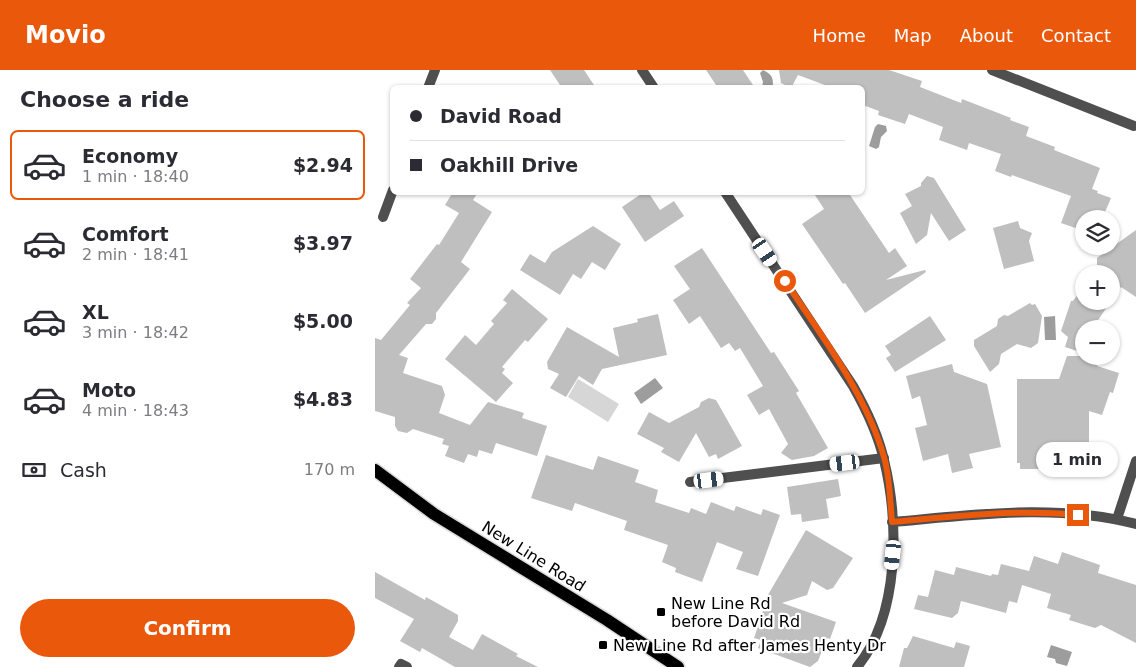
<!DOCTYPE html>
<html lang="en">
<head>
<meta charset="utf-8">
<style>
	:root { --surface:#fff; --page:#f2f2f3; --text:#2b2b33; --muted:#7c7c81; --line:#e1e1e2; --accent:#ea580c }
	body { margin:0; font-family:"DejaVu Sans",sans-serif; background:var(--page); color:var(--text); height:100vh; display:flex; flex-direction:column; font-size:19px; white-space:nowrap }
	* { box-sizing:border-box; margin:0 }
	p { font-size:16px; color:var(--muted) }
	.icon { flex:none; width:28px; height:28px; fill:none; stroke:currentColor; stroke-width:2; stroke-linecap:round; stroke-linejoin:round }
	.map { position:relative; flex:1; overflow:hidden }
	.sheet { display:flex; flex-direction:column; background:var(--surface); width:375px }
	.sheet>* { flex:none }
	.hud { position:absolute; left:15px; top:15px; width:475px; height:110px; border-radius:8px; box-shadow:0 1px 4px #0004; display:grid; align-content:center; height:110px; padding:0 20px; background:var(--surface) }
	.controls { position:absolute; left:700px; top:140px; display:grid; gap:10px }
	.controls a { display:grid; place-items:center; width:45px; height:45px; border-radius:50%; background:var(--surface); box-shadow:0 1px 4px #0004; font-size:25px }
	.end { position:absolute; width:22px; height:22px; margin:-11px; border:6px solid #ea580c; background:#fff; box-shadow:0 0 0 2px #fff }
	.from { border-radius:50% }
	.bubble { position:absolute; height:35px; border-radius:18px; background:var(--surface); box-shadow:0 1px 4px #0004; font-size:16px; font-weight:700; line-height:35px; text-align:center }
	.car { position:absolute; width:15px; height:30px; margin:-15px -8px; border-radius:6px; box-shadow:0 0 4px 1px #0007; background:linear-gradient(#fff 24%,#345 0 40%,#fff 0 76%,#345 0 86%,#fff 0) }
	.hud b { display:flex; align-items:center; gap:18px; height:48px; font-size:19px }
	.hud b+b { border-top:1px solid var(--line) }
	.hud i { width:12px; height:12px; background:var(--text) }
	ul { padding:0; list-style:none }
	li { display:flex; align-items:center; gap:15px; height:70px; margin:0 10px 8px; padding:0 10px; border:2px solid transparent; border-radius:8px }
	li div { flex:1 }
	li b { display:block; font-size:19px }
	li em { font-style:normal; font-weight:700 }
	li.active { border-color:var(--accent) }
	li>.icon { width:45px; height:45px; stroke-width:1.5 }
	h2 { padding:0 20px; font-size:22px; line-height:60px }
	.pay { display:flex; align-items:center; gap:12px; height:55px; padding:0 20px; font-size:19px }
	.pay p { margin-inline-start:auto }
	.button { display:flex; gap:10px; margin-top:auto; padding:10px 20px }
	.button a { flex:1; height:58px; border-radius:30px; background:var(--accent); color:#fff; font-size:20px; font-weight:700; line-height:58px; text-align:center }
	header { display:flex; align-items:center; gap:30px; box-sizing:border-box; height:70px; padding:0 25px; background:var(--accent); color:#fff }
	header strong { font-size:24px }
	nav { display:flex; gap:28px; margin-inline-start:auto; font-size:18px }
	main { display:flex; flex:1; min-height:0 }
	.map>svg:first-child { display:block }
	.green { fill:#d6d6d6 }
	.water { fill:#9d9d9d }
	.building { fill:#bfbfbf }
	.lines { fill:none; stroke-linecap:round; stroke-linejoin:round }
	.primary-casing { stroke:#dbdbdb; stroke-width:15 }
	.service { stroke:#4f4f4f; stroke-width:10 }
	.minor { stroke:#4f4f4f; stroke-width:10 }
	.tertiary { stroke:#4f4f4f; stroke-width:10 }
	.primary { stroke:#000; stroke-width:12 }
	.route { stroke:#ea580c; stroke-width:6 }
	.poi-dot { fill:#000; stroke:#fff; stroke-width:2 }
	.labels { text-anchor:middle; stroke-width:4.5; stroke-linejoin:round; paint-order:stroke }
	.street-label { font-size:16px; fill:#000; stroke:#fff }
	.poi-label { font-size:16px; fill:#000; stroke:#fff; text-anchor:start }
</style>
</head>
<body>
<header>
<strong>Movio</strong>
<nav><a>Home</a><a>Map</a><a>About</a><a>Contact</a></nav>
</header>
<main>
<section class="sheet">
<h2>Choose a ride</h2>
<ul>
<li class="active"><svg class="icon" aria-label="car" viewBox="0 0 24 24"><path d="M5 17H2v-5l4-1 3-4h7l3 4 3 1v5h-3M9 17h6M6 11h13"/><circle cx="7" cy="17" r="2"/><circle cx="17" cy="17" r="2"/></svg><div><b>Economy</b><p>1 min · 18:40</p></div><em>$2.94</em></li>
<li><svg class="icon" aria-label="car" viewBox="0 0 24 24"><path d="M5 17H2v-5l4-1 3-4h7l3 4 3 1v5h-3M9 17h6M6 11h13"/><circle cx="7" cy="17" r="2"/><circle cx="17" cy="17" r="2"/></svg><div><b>Comfort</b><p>2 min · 18:41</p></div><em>$3.97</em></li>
<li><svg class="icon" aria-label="car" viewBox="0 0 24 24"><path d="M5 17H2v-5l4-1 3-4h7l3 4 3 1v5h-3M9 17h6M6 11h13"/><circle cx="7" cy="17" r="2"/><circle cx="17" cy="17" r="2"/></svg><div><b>XL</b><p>3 min · 18:42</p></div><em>$5.00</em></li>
<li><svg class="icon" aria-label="car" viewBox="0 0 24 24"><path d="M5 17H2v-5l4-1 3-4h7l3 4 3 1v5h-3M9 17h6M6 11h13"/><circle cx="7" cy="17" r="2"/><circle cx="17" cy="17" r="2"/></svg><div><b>Moto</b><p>4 min · 18:43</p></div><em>$4.83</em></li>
</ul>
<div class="pay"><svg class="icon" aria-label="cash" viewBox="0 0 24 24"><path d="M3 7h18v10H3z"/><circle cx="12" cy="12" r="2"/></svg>Cash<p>170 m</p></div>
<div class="button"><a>Confirm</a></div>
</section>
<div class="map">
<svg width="761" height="597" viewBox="0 0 761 597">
	<rect width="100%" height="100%" fill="#fff"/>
	<path class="green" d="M203 309 244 334 233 352 193 327Z"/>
	<path class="water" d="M388 0C398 5 398 8 398 17H387L388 12 385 3Z
		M503 54 511 56 512 61 506 67 504 77 501 79 494 76 500 57Z
		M680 246 681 270H670L669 247Z
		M280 308 288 318 266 334 259 323Z
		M676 575 697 582 692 596 681 593 680 589 672 587Z"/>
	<path class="building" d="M175 0H209L221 18H187Z
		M331 0H368L380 18H343Z
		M404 0H514L547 11 545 17 586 33 587 29 636 48 635 50 654 57 651 66 680 77 679 80 725 98 717 119 723 121 722 123 736 128 730 142H728L726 149H709V161L686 153 696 126 637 105 636 107 620 101 626 84 594 73 592 80 564 70 568 57 534 44 530 54 503 45 504 41 488 35V18H458L423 5 416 18 406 13Z
		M552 106 559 108 591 160 574 171 556 143 552 165 541 174 525 143 537 136 530 124 546 116V113Z
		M78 122H103L98 130 117 142 86 192 95 199 61 243V249L57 254H51L24 285 33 288 28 303 67 316 70 325 64 343 95 355 113 332 149 343 147 348 172 356 162 386 121 373 117 384 104 380 102 387 93 384 89 393 70 386 74 376 67 374 69 369 38 359 32 363 23 361 20 356V347L0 341V268L6 270 35 235 32 233 46 218 35 209 62 174 64 175 84 143 70 135Z
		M269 122H273L285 140 299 131 309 146 270 172 247 137Z
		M438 122H473L514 183 520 178 532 196 511 210 550 200 551 202 490 243 470 213 468 214 427 154 449 139Z
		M643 151 645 158 657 163 654 171 659 191 629 199 618 158Z
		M218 156 246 174 230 200 217 192 206 209 198 204 185 225 145 200 155 184 170 193 177 182Z
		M761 160V227L746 217 736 230V204H717L722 196V188Z
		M327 178 396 283 399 282 424 321 421 323 453 378 439 386 417 390 406 383 413 374 394 339 384 345 372 325 388 316 365 278 360 281 354 273 346 278 325 246 314 254 298 230 315 219 299 196Z
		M709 216V231H736L717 259H709V271L702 281 690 277 693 267 686 261 696 231H698Z
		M137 219 173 249 153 272 150 270 127 297 130 299 127 303 138 313 121 332 70 289 90 265 101 275 119 254 116 251 132 233 128 230Z
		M655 233 657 235 660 234 667 246 663 273 656 278 642 274 626 284 624 294 615 302 599 276V270L622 256 623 249 629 245 633 246Z
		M283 244 292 285 227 299 218 315 204 306 191 327 175 318 184 304 173 299 172 292 192 257 244 287 238 258 263 252 262 249Z
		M555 246 571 270 520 302 511 288 516 285 510 276Z
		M692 286H726L722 296 744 303 738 323 735 322 727 345 714 341V391H689V402L672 403 671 399H645V393H642V309H684Z
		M577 294 579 302 612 314 626 377 594 384 598 398 577 403 573 384 548 391 540 358 552 355 545 326 537 329 531 306Z
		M334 328 341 330 367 376 343 389 341 384 334 387 321 363 304 392 286 382 289 378 262 364 274 342 294 353 324 337 326 332Z
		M171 385 218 400 223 386 264 400 260 412 283 420 280 432 314 443 316 438 331 444 336 432 359 441 361 436 386 445 388 439 405 445 383 506 361 499 368 482 342 472 327 512 300 502 301 498 287 492 293 475 249 460 252 451 200 433 197 441 156 428Z
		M463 409 466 426 451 429 454 448 427 452 426 444 416 445 412 417Z
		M431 460 478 488 458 518 452 520 437 511 432 525 407 533 461 552 455 569 452 568 443 591 435 597 383 578 386 570 379 568 389 538 384 540Z
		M687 482 725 495 723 503 761 515V573L726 555 720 558 694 550 696 545 672 538 676 524 647 515 642 533 634 531 631 543 586 531 583 543 577 548 539 539 543 525 553 527 560 500 579 505 581 497 616 506 617 504 623 505 626 494 654 501 659 486 683 494Z
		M0 502 50 530 51 527 83 545V551L74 567 98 580 107 564 143 584 141 586 163 597H80L47 578 45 582 25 571 39 549 0 528Z
		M538 566 579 578 581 572 595 576 589 597H524L529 578H532Z"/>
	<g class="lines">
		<defs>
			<path id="primary" d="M0 400 59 444 232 550 303 597"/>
		</defs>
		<use href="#primary" class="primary-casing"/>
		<path class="service" d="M315 412 509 388
			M24 597 26 594 32 597"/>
		<path class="minor" d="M617 0 759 56
			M53 18 60 0
			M8 147 18 120
			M742 449 761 391
			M517 452C598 445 682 433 761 454"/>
		<path class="tertiary" d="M267 0 279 18
			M350 122 478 316C491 339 503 364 509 390 524 452 525 545 482 597"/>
		<use href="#primary" class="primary"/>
	</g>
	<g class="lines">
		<path class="route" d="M410 211C446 265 491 324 509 387 515 408 515 431 517 452 579 446 641 439 703 445"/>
	</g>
	<g class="poi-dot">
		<rect x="281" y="537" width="10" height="10" rx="2.5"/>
		<rect x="223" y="570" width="10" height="10" rx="2.5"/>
	</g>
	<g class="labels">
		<g class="street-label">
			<text transform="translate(159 486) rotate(32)" y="6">New Line Road</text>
		</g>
		<g class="poi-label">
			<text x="296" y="539">New Line Rd<tspan x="296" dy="18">before David Rd</tspan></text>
			<text x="238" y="581">New Line Rd after James Henty Dr</text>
		</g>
	</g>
</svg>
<div class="controls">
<a><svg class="icon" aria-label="layers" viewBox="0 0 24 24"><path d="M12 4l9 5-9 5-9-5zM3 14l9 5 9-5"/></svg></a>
<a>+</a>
<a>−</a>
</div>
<i class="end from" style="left:410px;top:211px"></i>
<i class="end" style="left:703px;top:445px"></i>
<div class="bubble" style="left:661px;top:372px;width:82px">1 min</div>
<i class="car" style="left:390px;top:182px;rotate:146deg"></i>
<i class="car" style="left:470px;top:393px;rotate:263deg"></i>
<i class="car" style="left:334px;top:410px;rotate:83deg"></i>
<i class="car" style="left:518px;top:485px;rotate:186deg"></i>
<div class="hud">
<b><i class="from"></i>David Road</b>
<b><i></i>Oakhill Drive</b>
</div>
</div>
</main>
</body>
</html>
